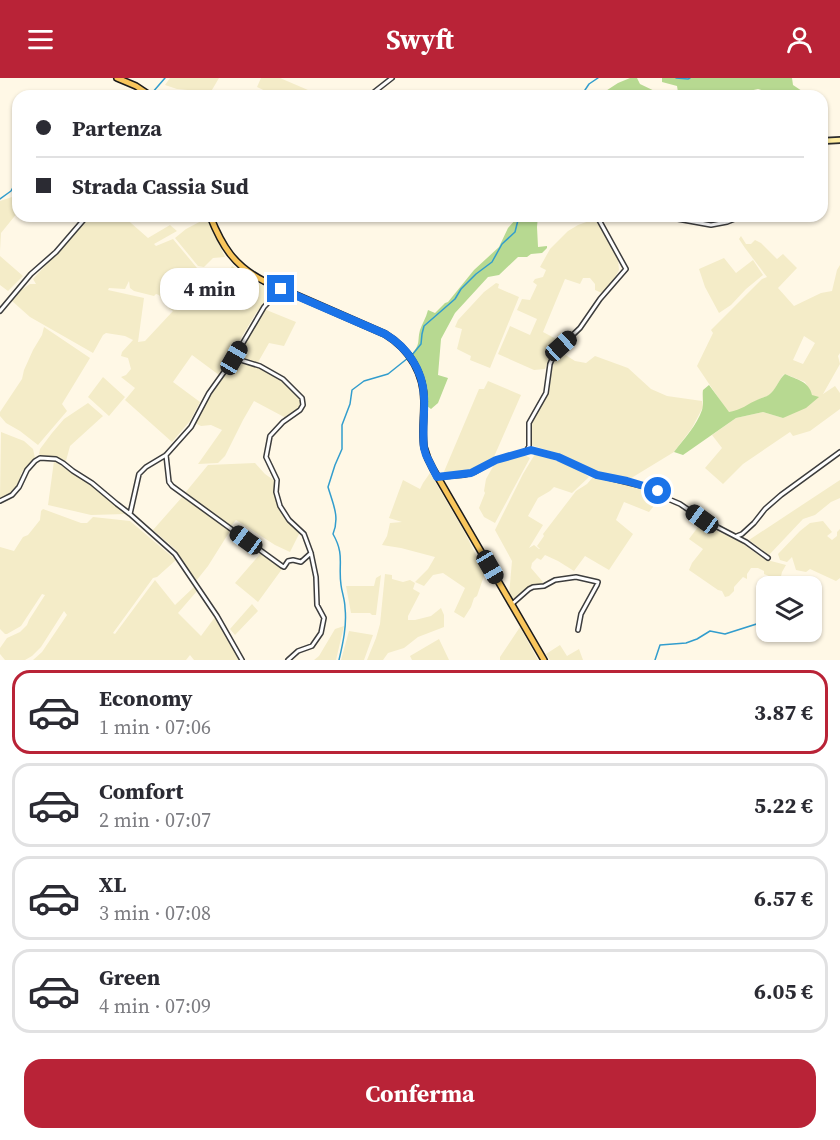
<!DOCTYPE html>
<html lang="it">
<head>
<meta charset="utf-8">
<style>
	:root { --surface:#fff; --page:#f7f7f7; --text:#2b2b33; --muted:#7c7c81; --line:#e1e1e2; --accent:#b92337 }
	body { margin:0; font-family:"Source Serif 4",serif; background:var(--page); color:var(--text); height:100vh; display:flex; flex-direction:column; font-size:22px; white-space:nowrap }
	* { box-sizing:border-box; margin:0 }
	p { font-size:20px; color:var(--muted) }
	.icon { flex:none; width:33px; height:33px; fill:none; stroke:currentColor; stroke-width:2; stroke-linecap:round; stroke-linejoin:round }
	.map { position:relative; height:582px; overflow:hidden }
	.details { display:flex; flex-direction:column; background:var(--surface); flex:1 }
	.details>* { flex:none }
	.banner { position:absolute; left:12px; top:12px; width:816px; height:132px; border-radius:18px; box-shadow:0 2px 4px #0004; display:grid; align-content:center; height:132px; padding:0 24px; background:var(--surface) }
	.buttons { position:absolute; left:756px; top:498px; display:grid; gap:12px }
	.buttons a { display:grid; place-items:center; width:66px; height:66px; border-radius:12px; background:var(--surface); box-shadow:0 2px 4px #0004; font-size:30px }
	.end { position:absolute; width:27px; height:27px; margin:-14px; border:8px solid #1a73e8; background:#fff; box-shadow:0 0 0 3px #fff }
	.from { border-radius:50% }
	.bubble { position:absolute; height:42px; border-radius:18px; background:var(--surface); box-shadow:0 2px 4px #0004; font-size:20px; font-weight:700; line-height:42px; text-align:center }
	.car { position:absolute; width:18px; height:36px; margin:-18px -9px; border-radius:8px; box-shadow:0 0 4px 2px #0007; background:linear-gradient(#222 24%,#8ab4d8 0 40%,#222 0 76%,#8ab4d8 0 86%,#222 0) }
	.banner b { display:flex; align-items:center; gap:21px; height:57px; font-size:22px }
	.banner b+b { border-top:2px solid var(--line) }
	.banner i { width:15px; height:15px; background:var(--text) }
	ul { padding:10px 0 0; list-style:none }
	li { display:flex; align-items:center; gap:18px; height:84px; margin:0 12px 9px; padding:0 12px; border:3px solid var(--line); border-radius:18px }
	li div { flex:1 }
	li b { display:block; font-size:22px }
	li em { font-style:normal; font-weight:700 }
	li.current { border-color:var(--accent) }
	li>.icon { width:54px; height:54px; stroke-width:1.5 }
	.button { display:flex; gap:12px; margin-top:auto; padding:12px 24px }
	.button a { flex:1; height:69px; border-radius:18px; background:var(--accent); color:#fff; font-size:24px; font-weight:700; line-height:69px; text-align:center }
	header { display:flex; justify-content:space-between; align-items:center; height:78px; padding:0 24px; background:var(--accent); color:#fff; font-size:27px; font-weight:700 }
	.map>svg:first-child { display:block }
	.farmland { fill:#f4ecc8; fill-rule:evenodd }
	.forest { fill:#b7d991 }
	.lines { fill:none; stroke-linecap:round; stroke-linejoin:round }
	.stream { stroke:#329dcd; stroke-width:1.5 }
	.minor-casing { stroke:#3d3d3d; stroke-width:6 }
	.secondary-casing { stroke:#2c2c2c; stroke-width:8 }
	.primary-casing { stroke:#1b1b1b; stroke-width:8 }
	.minor { stroke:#fff; stroke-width:3 }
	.secondary { stroke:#ffeda1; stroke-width:4.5 }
	.primary { stroke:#f9c65c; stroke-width:5 }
	.route { stroke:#1a73e8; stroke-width:8 }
</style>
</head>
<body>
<header><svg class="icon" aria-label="menu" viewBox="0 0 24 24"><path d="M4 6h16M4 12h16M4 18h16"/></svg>Swyft<svg class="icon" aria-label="person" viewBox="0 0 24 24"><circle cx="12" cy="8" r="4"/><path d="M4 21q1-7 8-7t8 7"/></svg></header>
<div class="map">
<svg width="840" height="582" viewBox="0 0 840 582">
	<rect width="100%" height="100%" fill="#fff8e6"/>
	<path class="farmland" d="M170 0H219L209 17 198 13 177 11 165 7Z
		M261 0H280L322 18H276L257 9Z
		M12 119 18 124V134L1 155 0 173V123Z
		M91 138H123L148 160 170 147 177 153 154 166 156 168 173 161 202 196 219 206 223 203 232 188 249 200 270 211 273 214 256 235 219 297 192 277 173 304 200 324 190 343 172 364 125 322 135 310 121 299 126 297 131 291 128 280 121 278 122 274 133 262 125 258 106 255 103 257 93 275 30 239 12 223 21 212 30 206H36L33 201ZM129 203 130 210 134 213 154 218 156 216 159 217 162 222 171 226 169 230 173 233 145 263 138 264 144 220 108 212 109 210 125 211Z
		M207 140 225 179 213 180 204 189 198 188 175 160 186 151Z
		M592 142H596L601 149 618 180 619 192 614 201 602 215 595 212V206L590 200H583L580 206 565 201 543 254 560 263 553 273 545 291 534 292 498 276 510 248 530 257 537 241 517 232 522 221 530 222 537 207 533 204 535 201 543 199 546 192 540 189 550 171 568 153 578 147Z
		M741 158 746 166H751L755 162 761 165 777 181 783 176 797 190 778 210 794 228 821 215 832 213 837 192 840 187V275L838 278 840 286 823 316 835 308 840 315V331L810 353 793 358 790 354 743 386 723 406 705 390 722 370 712 357 736 340 763 334 783 340 812 317 805 304 785 296 783 297 774 312 768 318 759 321 739 333 728 334 697 288 713 255 711 252 762 201 767 199 745 170 739 161ZM804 258 815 265 803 286 793 282Z
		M0 178 23 198 8 213 0 207Z
		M724 180 736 195 753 182 763 197 746 211 731 227 719 235 705 209 699 191Z
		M496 205 499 206 498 210 519 219 490 290 470 282 471 278 457 271 462 251 455 249 458 242 484 214Z
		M264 231 296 244 284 268 269 265 257 286 239 280V276Z
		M44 249 90 280 62 326 67 333 38 367 20 353 6 345 0 338V334L22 301 24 292 33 272 42 257Z
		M557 274H561L575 283 586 285 595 278 628 290 651 311 667 318 702 323 703 329 692 350 674 374 628 402 595 393 556 375 531 367 530 348 549 314 552 290Z
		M233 283 260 289 281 302 301 321V326L300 330 286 340 254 323 243 342 225 378 218 385 198 386 222 352 211 347 201 348 195 345 210 315Z
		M103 299 125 319 109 338 88 319Z
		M488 303 521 317 493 381 474 393 464 396H443L479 311H484Z
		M88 325 103 338 70 368 66 383 55 378H42L39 376 40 371 52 355 64 341Z
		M1 354 24 363 33 371 35 380 22 394 17 408 8 417 0 420Z
		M521 375 530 380 495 445 484 439 479 430 485 415 484 413 486 401 495 385Z
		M535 376 573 388 589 399 572 415 554 409 550 413 538 420 528 438 543 447 529 470 534 467 539 471H540L537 468 544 458 543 456 576 413 587 406 593 399 628 406 654 417 655 420 653 429 649 434 624 424 616 442 633 456 609 492 585 478 574 493 558 483 545 477 541 482 537 480 532 485 531 490 543 504V506L531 508 513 521 509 517 512 483 495 452 523 396Z
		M54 383 90 406 126 436 91 437 48 427Z
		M255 385 265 396 275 403V416L278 428 284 439 300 454 290 474 275 467 236 442 231 448 185 415 208 387Z
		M430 395 464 453 485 495 477 518 474 520 471 529 464 540 454 534 465 510 443 495 433 497 424 508 415 504 428 491 435 479 401 470 382 467 387 458 390 445 402 444 389 440 403 402 420 411 423 405Z
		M840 402V420L831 424 815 437 803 441 769 477 749 462Z
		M183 418 230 453 208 488 196 503 175 471 153 452Z
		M43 431 81 445H87L93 439 130 443 176 482 157 499 153 500 113 555 115 556 155 502 175 527 194 509 197 513 178 535 201 558 215 539 239 582H194L190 577 186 582H33L42 574 67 537 64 533 41 569 32 578 25 582H5L0 576V570L7 560 20 554 27 547 29 542 45 517 42 516 21 548 7 556H5L0 551V469L14 473 23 459 28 457 40 442 41 433Z
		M823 443 832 454 827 458 832 462 837 458V454L840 451V500L836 503 810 491 806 494 796 492 792 479 787 484 780 482 778 476 800 453 810 445Z
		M701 445 740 464 757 476 771 483 786 487 782 494 779 507 772 504 771 499 764 496V493L758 490H751L747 496V501L743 499 734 509V513L729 518 725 519 722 513 718 512 689 492 692 485 703 471 689 461Z
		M261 475 282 491 258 524 235 505Z
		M385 496 392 497V501L403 504 410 502 415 505 413 511 420 515 408 538V542H415L431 538 441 530 444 537V549L418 559 404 570 388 575 383 582H367L376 560 380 546Z
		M381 497 376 537H372L370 535H351L346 508H374L376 500Z
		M252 526 258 533 235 557 230 551Z
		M344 548 336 582H314L319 578 335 551Z
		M520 549 538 582H500V579Z
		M349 553 373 557 364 582H341Z
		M439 561 449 582H412L410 578Z
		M560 567 567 578 579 571 583 582H550L546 576Z"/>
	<path class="forest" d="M630 0H637L640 6 665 18H642L630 12 621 15 619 18H598L618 5Z
		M662 0H792L793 7 805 15 803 18H781L758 11 740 15 711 16 707 18H675L678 14 677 8 662 4Z
		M517 138H538L537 149 538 169 547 168V170L542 175 531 176 527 179H518L499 197 488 199 455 235 441 261 438 297 448 300 438 325 431 331 427 328C427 306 423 295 412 276 421 265 417 264 420 252 422 246 426 240 428 232L435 235 445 225 448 224 474 192 499 169 508 150 516 141Z
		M785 296C797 302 809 303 812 317L819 319 806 330 783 340 763 334 736 340 683 377 674 374C684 361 697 347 702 332 704 326 702 318 703 312L709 307 729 334C742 332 747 326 759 321 764 319 767 319 771 315 777 309 779 301 785 296Z"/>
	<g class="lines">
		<path class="stream" d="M676 0 688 1 690 0
			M152 15 165 0
			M581 18 589 6 598 0
			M0 121 11 113 18 100
			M412 277 421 266 422 256 424 248 455 221 461 211 476 196 492 184 502 166 515 154 519 138
			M339 582C343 565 347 547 345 530 345 522 342 515 341 507 338 486 345 477 333 456 340 439 333 426 328 409L335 387 342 371V347L350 326 352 312 364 303 388 296 408 280
			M655 582 660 567 686 565 697 561 710 553 725 556 766 543"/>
		<defs>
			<path id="minor" d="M369 18 392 0
				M822 77C825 72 824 68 823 63
				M661 138 711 147 727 144 742 138
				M0 233 31 196 56 174 87 138
				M234 280 260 288 283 301 302 320 303 327 300 332 283 344 270 358 266 379 277 402 276 414 280 428 289 442 304 456 311 475 316 499 317 527 324 540 321 555 312 568 298 573 288 582
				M527 372 529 368V345L546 315 550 286 555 274 580 250 600 221 626 191 599 142V139L605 138
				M166 377 169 404 172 408 282 488 284 489 288 483 293 482 301 484 311 475
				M439 399 464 397 475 394 496 382 531 372 558 379 597 397 654 411 666 420 680 426 702 441 746 464 768 480
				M0 423 12 417 19 409 27 392 35 383 40 380 56 381 63 385 73 393 92 405 117 426 130 436 175 476 217 538 242 582
				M130 436 139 396 146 389 166 377 191 349 209 315 234 280 264 229 281 211
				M737 458 742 456 754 445 765 431 781 417 840 374
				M512 526 529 511 533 509 544 508 555 502 576 499 598 504 597 507 581 536 578 552"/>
			<path id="secondary" d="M822 63 840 62"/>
			<path id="primary" d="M117 0 136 8 151 18
				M210 138C222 168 234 188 264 203L385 256C410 271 425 297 424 326 424 340 422 355 424 369 426 377 429 384 433 391L544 582"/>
		</defs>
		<use href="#minor" class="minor-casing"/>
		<use href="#secondary" class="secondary-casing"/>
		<use href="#primary" class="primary-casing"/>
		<use href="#minor" class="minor"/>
		<use href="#secondary" class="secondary"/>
		<use href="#primary" class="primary"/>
	</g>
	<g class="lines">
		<path class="route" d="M281 211 385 256C407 269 423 292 424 318 425 335 422 353 424 370L426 377 437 399 471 395 496 382 531 372 558 379 597 397 627 403 654 411 658 413"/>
	</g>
</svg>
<div class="buttons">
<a><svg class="icon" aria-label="layers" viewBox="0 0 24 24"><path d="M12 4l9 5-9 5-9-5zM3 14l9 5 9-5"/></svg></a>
</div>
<i class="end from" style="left:658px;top:413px"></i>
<i class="end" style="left:281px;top:211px"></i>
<div class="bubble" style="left:160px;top:190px;width:99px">4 min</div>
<i class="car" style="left:561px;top:268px;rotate:48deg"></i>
<i class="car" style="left:234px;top:280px;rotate:30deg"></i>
<i class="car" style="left:702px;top:441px;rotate:306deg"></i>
<i class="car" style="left:246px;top:462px;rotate:306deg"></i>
<i class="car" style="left:490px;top:489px;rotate:150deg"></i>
<div class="banner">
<b><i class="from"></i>Partenza</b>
<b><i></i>Strada Cassia Sud</b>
</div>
</div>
<section class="details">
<ul>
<li class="current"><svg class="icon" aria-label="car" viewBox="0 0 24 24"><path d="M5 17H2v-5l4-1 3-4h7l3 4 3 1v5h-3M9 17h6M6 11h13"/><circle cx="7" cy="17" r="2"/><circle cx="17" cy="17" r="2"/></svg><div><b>Economy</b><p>1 min · 07:06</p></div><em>3.87 €</em></li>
<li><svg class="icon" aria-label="car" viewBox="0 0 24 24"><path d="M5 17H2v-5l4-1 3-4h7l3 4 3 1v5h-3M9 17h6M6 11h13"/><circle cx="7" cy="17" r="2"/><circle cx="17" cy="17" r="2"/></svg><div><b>Comfort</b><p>2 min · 07:07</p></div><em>5.22 €</em></li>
<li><svg class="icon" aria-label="car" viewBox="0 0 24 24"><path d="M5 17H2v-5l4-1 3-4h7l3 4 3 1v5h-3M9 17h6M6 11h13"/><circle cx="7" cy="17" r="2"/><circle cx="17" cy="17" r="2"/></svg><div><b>XL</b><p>3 min · 07:08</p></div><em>6.57 €</em></li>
<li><svg class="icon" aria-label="car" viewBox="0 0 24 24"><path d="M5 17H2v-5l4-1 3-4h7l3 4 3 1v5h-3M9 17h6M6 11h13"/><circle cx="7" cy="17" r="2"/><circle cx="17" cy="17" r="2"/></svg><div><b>Green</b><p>4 min · 07:09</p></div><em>6.05 €</em></li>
</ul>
<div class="button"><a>Conferma</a></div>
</section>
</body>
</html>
